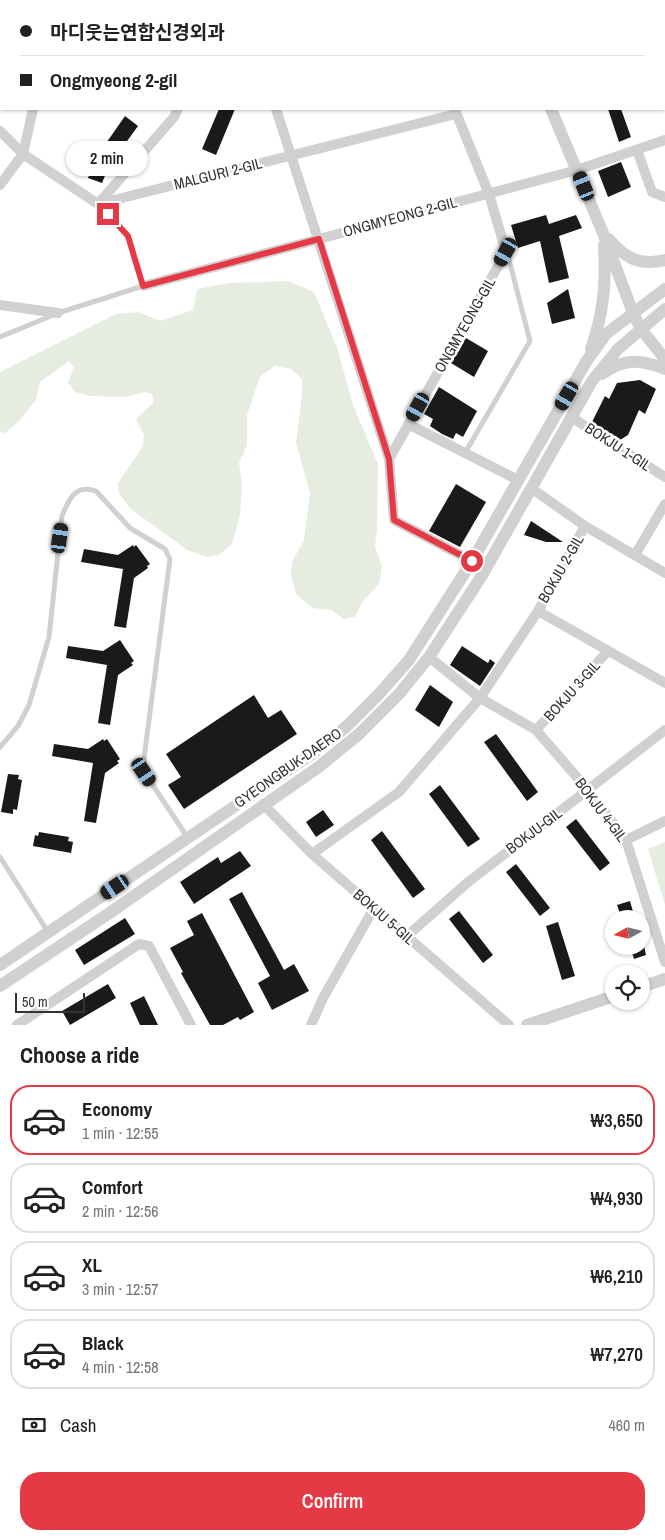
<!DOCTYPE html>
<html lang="en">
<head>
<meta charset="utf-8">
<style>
	:root { --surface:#fff; --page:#f2f2f2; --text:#202124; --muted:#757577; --line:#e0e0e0; --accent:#e63946 }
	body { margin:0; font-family:"Archivo Narrow","Noto Sans KR",sans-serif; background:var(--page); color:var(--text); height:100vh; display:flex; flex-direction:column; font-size:19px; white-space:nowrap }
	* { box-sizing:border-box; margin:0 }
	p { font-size:16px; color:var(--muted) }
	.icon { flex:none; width:28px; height:28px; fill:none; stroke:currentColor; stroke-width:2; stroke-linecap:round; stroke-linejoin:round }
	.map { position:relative; height:1025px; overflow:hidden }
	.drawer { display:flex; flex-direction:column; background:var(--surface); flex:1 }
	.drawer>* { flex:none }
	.banner { position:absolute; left:0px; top:0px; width:665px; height:110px; box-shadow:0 1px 4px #0004; display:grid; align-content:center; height:110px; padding:0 20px; background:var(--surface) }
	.needle { width:32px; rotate:262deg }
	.fabs { position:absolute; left:605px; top:910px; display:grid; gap:10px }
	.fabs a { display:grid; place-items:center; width:45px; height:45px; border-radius:50%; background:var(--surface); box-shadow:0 1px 4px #0004; font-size:25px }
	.scale { position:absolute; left:15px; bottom:12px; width:70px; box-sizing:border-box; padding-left:5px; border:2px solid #333; border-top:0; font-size:14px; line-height:18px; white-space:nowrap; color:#333; -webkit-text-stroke:4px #fff; paint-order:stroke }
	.end { position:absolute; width:22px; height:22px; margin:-11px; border:6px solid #e63946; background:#fff; box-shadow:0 0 0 2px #fff }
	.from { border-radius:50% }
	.bubble { position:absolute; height:35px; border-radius:18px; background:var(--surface); box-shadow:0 1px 4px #0004; font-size:16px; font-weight:600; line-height:35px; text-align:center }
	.car { position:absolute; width:15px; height:30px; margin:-15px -8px; border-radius:6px; box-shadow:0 0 4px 1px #0007; background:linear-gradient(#222 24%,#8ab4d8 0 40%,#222 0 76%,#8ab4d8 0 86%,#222 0) }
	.banner b { display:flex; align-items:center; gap:18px; height:48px; font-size:19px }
	.banner b+b { border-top:1px solid var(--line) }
	.banner i { width:12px; height:12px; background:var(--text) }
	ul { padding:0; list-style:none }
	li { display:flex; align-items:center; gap:15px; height:70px; margin:0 10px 8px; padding:0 10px; border:2px solid var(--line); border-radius:20px }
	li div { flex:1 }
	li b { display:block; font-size:19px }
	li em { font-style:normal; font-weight:600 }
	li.current { border-color:var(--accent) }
	li>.icon { width:45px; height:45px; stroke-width:1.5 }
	h2 { padding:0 20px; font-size:22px; line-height:60px }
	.pay { display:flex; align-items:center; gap:12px; height:55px; padding:0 20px; font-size:19px }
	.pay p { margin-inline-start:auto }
	.primary-button { display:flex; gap:10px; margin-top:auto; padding:10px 20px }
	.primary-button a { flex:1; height:58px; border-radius:20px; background:var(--accent); color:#fff; font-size:20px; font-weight:600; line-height:58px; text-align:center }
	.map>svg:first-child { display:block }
	.green { fill:#e6ecdf }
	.building { fill:#1a1a1a }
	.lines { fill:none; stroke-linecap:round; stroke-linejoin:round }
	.service { stroke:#d0d0d0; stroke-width:5 }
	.minor { stroke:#d0d0d0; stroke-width:10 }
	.tertiary { stroke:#d0d0d0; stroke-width:12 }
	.route { stroke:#e63946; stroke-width:6 }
	.labels { text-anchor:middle; stroke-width:5; stroke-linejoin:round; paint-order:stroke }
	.street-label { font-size:15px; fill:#333; stroke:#fff }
</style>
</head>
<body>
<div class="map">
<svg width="665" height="1025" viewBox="0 0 665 1025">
	<rect width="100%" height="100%" fill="#fff"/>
	<path class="green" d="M288 281 314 292 337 347 353 405 378 464 377 529 375 547 382 566 379 584 363 601 355 617 344 619 331 610 313 608 296 594 291 575 292 562 304 540 310 494 296 442 302 396V379L291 369 275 366 260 376 247 415V445L239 463 242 486 240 515 232 544 219 555 207 557 187 550 131 509 119 494 118 483 143 446 144 435 136 419 154 402 152 394 144 392 125 397 90 396 75 392 68 382 74 367 69 361 40 382 36 400 19 421 5 433 0 432V372L116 314 138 312 160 321 193 310 197 289 229 283Z
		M665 842V905L648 849Z"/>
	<path class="building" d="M219 109H235L216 155 202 149Z
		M608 109H621L631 137 619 142Z
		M125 116 138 126 109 166 102 183 88 178 95 159Z
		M621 162 631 187 608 197 598 171Z
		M546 215 549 224 576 215 582 228 559 236 569 278 549 283 540 241 518 248 511 225Z
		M568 289 575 318 552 324 547 303Z
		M466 338 488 351 474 377 451 363Z
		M640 380 656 389 645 414 639 410 628 435 620 440 592 422 605 396 609 399 617 383Z
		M439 387 477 411 463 437 456 433 453 439 442 434 430 426 433 419 424 414Z
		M456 484 486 502 460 547 429 531Z
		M531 521 563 542H546L524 535Z
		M133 545 134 547 136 545 150 564 147 566 148 568 134 578 126 628 114 626 123 569 81 562 84 549 118 555Z
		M120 640 134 661 131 663 133 665 118 675 110 725 98 723 107 665 66 658 68 646 103 651Z
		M462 646 488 663 490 659 495 663 480 686 450 665Z
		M430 685 453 702 439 727 415 710Z
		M254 695 268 718 281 710 297 734 184 809 168 785 181 777 166 754Z
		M496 734 538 792 527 801 484 742Z
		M103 739 104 741 107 739 120 759 117 761 119 763 105 773 96 823 84 821 93 763 52 756 54 744 88 749Z
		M8 774 19 775 18 779 22 780 17 810 13 809V814L1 812Z
		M440 785 480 839 468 847 429 794Z
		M323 810 334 825 316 837 306 822Z
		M576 819 610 863 600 871 566 827Z
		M382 831 425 889 413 898 371 840Z
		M39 832 69 837 68 841 73 842 71 853 33 846 35 835 38 836Z
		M240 851 251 866 194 904 180 882 218 857 221 863Z
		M516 864 550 908 540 916 506 872Z
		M242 892 284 970 294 964 309 991 272 1010 258 983 270 976 229 899Z
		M630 901 635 919H622L617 905Z
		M459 911 493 955 483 963 449 919Z
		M202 913 254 1012 240 1020 238 1017 223 1025H210L181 973 183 972 170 948 194 935 187 921Z
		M125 918 135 934 84 965 75 950Z
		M558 922 575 976 562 980 546 926Z
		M630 946H644L646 955 634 959Z
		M108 984 116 998 70 1025 62 1011Z
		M144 996 158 1025H140L130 1003Z"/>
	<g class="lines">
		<path class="service" d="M0 337 58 313 143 286 128 236 98 204
			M465 453 530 341 507 252
			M0 747 18 726 29 705 49 637 62 516C69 499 75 484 96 491L130 528 165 549 170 559 143 766 144 772 188 838
			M0 857 48 932"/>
		<path class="minor" d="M213 0 217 1
			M410 0V1
			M46 1 47 0
			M224 1V0
			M520 1 523 0
			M276 109 389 459 394 520 472 561
			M0 131 23 154 98 204 456 114
			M637 150 652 192 665 197
			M0 185 23 154 33 109
			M98 204 174 117 178 109
			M143 286 577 170 665 140
			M0 305 58 313
			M571 417 665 477
			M408 424 518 480
			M389 459 506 252 489 194 455 110
			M531 488 585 526 665 573
			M635 555 665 504
			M538 611 665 683
			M429 657 480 698 536 730 589 791 626 840 665 962
			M536 730 608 651
			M263 804 312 854 509 1025
			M626 840 665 821
			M312 854 399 792 480 698 538 611 585 526
			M407 936 467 883 665 730
			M17 1025 139 944 149 946 191 1025
			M311 1025 323 998 374 908"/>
		<path class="tertiary" d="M504 0V1
			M551 109 603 233 633 313 641 329 665 359
			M609 239C625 258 639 266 665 260
			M591 349C604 311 606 285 604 245
			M602 374C624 358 641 359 665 369
			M0 965 312 754 346 727 379 694 409 660 472 561 586 362 606 334 665 289
			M0 986 111 912 320 766 359 734 399 694 429 657 481 577 592 381 618 349 665 309
			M641 987 665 979
			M527 1025 614 996"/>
	</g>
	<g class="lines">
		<path class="route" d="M108 214 128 236 143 286 319 239 389 459 394 520 472 561"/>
	</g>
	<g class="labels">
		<g class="street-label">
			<text transform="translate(218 174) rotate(-14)" y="5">MALGURI 2-GIL</text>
			<text transform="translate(400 217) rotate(-15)" y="5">ONGMYEONG 2-GIL</text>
			<text transform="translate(465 325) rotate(-60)" y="5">ONGMYEONG-GIL</text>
			<text transform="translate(618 447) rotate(33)" y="5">BOKJU 1-GIL</text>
			<text transform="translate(561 569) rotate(-60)" y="5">BOKJU 2-GIL</text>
			<text transform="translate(572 691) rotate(-48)" y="5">BOKJU 3-GIL</text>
			<text transform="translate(288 768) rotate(-35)" y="5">GYEONGBUK-DAERO</text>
			<text transform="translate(601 810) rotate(53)" y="5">BOKJU 4-GIL</text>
			<text transform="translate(534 831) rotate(-37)" y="5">BOKJU-GIL</text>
			<text transform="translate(384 917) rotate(41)" y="5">BOKJU 5-GIL</text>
		</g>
	</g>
</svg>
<div class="fabs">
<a><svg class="needle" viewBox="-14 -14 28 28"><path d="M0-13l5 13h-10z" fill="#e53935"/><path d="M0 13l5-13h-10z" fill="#757577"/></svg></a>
<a><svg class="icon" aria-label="locate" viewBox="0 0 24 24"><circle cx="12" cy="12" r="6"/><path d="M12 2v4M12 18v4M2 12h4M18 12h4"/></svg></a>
</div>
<div class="scale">50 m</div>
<i class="end from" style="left:472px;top:561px"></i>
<i class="end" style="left:108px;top:214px"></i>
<div class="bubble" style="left:66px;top:141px;width:82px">2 min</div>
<i class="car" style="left:584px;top:186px;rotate:338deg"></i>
<i class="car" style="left:506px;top:252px;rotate:209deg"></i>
<i class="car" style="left:567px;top:396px;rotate:210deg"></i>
<i class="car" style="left:418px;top:407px;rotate:209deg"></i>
<i class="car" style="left:60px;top:538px;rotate:8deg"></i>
<i class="car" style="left:144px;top:772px;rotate:146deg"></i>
<i class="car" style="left:115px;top:887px;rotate:236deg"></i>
<div class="banner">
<b><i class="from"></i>마디웃는연합신경외과</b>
<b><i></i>Ongmyeong 2-gil</b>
</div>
</div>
<section class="drawer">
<h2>Choose a ride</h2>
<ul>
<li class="current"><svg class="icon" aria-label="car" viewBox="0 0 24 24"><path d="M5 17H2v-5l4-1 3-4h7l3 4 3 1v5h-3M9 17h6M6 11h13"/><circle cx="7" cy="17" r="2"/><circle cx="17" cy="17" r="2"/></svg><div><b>Economy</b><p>1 min · 12:55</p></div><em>₩3,650</em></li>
<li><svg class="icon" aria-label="car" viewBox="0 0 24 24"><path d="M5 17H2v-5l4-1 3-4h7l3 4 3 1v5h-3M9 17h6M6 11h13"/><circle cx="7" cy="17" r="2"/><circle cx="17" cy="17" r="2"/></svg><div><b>Comfort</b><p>2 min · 12:56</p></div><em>₩4,930</em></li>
<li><svg class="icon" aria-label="car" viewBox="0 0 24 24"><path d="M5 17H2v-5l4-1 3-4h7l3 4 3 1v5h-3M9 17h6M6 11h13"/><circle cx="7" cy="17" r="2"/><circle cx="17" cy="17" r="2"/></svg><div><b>XL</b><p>3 min · 12:57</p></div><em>₩6,210</em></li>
<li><svg class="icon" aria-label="car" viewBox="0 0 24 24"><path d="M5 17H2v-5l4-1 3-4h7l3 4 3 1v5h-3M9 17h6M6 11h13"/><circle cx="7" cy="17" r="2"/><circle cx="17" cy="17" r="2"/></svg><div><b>Black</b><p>4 min · 12:58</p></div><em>₩7,270</em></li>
</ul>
<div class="pay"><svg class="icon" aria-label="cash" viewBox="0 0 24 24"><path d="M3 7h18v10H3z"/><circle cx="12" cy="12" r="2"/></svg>Cash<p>460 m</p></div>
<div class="primary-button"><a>Confirm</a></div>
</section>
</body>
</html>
